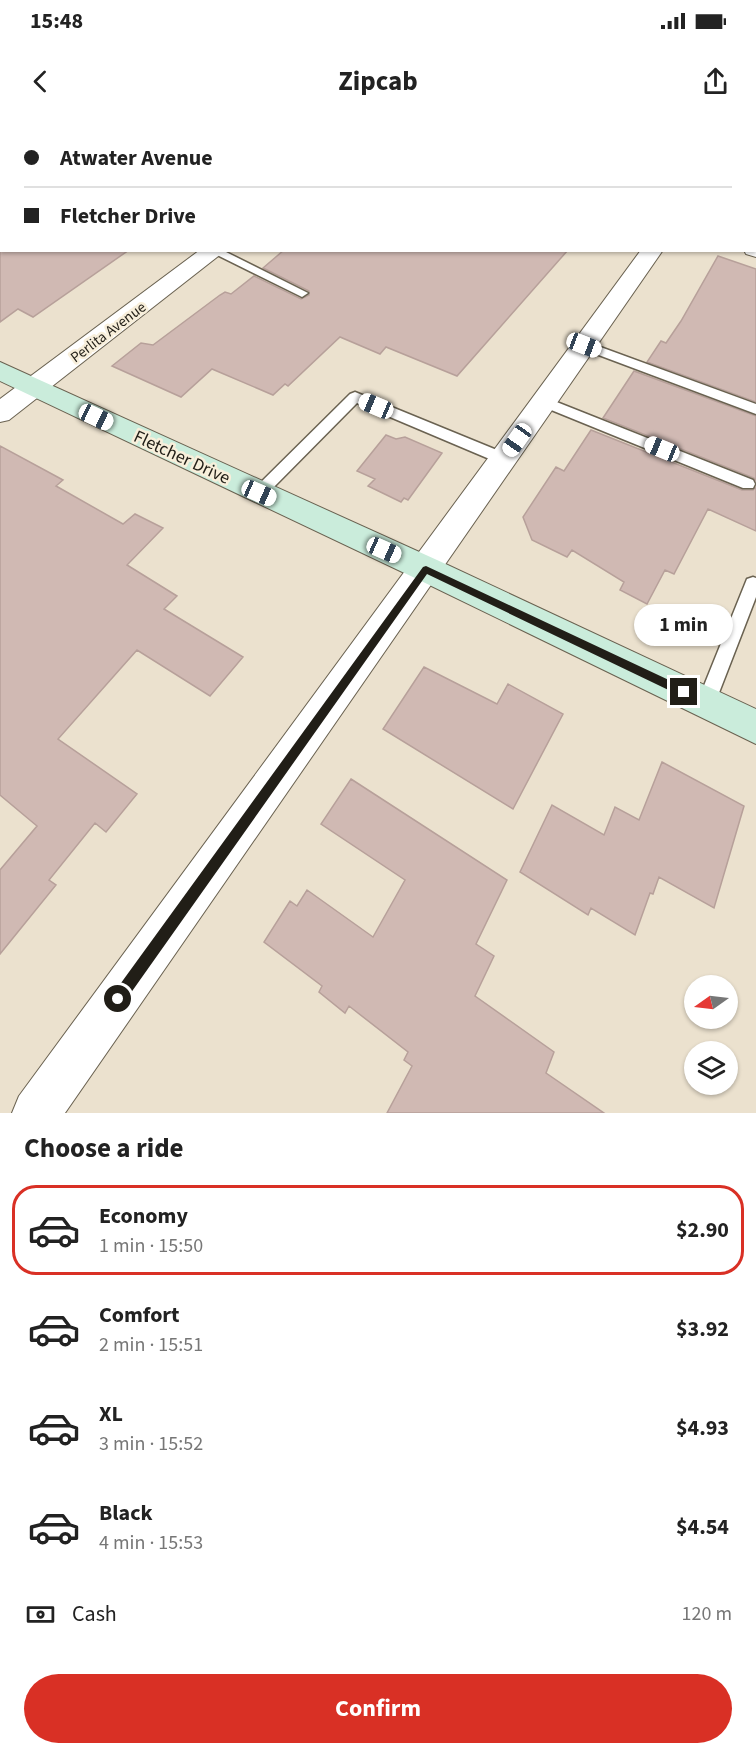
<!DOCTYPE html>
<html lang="en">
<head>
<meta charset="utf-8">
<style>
	:root { --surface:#fff; --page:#f6f6f6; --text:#222; --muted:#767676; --line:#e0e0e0; --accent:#d93025 }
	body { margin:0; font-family:"Source Sans 3",sans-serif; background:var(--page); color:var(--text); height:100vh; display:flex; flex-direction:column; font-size:22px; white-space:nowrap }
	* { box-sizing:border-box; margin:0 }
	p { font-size:20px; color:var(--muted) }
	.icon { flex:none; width:33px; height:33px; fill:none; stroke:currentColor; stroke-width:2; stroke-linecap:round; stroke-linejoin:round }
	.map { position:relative; height:993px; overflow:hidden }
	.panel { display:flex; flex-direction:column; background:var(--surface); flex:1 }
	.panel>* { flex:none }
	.top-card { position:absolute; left:0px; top:0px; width:756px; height:132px; box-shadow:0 2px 4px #0004; display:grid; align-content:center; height:132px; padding:0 24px; background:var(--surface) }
	.needle { width:39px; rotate:256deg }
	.buttons { position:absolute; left:684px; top:855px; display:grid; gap:12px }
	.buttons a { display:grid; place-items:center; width:54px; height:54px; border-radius:50%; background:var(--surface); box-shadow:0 2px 4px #0004; font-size:30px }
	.end { position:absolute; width:27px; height:27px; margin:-14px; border:8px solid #211e17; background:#fff; box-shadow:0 0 0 3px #fff }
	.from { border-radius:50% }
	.bubble { position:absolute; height:42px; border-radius:21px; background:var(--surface); box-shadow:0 2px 4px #0004; font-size:20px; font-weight:700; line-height:42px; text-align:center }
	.car { position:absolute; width:18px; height:36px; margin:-18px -9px; border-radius:8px; box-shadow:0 0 4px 2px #0007; background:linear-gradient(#fff 24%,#345 0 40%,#fff 0 76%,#345 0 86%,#fff 0) }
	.top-card b { display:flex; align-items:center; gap:21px; height:57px; font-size:22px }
	.top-card b+b { border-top:2px solid var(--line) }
	.top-card i { width:15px; height:15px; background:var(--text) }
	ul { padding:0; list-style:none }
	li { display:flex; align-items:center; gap:18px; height:90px; margin:0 12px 9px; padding:0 12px; border:3px solid transparent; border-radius:24px }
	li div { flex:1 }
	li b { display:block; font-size:22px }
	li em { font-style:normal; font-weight:700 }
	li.selected { border-color:var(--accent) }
	li>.icon { width:54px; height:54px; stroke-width:1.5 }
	h2 { padding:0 24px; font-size:27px; line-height:72px }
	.pay { display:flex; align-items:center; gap:15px; height:66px; padding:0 24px; font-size:22px }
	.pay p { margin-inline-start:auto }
	.button { display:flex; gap:12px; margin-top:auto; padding:12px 24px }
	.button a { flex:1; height:69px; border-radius:36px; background:var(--accent); color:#fff; font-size:24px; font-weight:700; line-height:69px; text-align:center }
	.status { display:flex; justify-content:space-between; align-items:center; height:42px; padding:0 30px; background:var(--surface); direction:ltr }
	.status svg { height:16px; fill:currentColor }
	header { display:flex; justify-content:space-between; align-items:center; height:78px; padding:0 24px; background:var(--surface); font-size:27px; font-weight:700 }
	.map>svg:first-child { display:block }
	.building { fill:#d0b9b3; stroke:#b7a09a; stroke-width:1.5 }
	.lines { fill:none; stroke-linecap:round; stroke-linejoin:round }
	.lane-casing { stroke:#6a6251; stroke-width:3 }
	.street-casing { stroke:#6a6251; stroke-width:2 }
	.secondary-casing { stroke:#6a6251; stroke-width:2 }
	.highway-casing { stroke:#3e875f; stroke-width:2 }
	.lane { fill:#fff; fill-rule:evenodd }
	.street { fill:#fff; fill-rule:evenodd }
	.secondary { fill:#caecdb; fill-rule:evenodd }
	.highway { fill:#4dc086; fill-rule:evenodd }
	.route { fill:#211e17 }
	.labels { text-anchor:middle; stroke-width:5; stroke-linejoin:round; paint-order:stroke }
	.far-street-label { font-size:15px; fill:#211e17; stroke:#f8efdb }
	.street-label { font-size:18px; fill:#211e17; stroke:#f8efdb }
</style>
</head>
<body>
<div class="status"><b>15:48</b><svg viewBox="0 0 49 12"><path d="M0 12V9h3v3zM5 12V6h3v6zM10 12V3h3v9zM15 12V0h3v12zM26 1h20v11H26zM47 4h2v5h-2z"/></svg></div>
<header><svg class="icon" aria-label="back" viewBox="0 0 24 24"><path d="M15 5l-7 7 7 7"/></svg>Zipcab<svg class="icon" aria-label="share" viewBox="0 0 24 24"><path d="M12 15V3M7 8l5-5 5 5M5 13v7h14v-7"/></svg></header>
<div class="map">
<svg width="756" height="993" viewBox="0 0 756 993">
	<rect width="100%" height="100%" fill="#ebe1ce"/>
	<path class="building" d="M0 130H129L33 197 18 189 0 202Z
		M284 130H568L457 256 386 227 380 234 340 217 288 266 285 264 273 275 212 249 181 277 112 246 141 223 153 225 220 175 225 172 231 174 254 156 301 179 309 175V171L263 148Z
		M718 136 756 149V282L647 242 661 221 666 223 681 201Z
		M634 251 756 296V361L754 358 603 298Z
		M591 310 742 370H753L756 367V411L708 389 674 454 665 450 647 484 620 470 624 462 572 430 567 437 532 420 523 397 556 347 564 351Z
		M386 315 396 319 405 317 442 333 408 380 404 378 401 382 368 366 375 359 357 351Z
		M0 326 63 360 56 366 123 404 135 394 163 408 127 445 177 476 164 489 243 537 210 576 137 530 58 619 137 674 106 712 95 703 49 760 56 765 0 834V750L37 706 0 675Z
		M424 547 497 584 508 564 563 594 513 689 383 609Z
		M662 642 744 686 714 788 659 757 653 774 650 773 635 815 591 788 588 795 520 752 552 685 604 715 615 687 639 700Z
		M351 659 507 760 476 824 494 836 475 876 554 932 546 953 604 993H387L412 946 404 940 408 932 349 886 345 893 319 872 322 866 264 822 290 781 297 786 307 770 373 817 405 760 321 704Z"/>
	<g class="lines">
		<defs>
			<path id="lane" d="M259 0H271L272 2H260Z
				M0 46H2V53L0 52Z
				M207 130H222L308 173 302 177 298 175Z
				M584 221 756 284V294L580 228 578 225Z
				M355 272 509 335 511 339 509 343H499L357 283 264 377H254L252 373 254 369 350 274Z
				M544 277 753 360 755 364 753 368H743L539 285 537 282 539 279Z
				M753 457 756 458V477L715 583 712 589 706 591 700 589 697 583 745 464 747 459Z"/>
			<path id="street" d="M367 0H389L390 2H368Z
				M754 123H756V137L746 134 744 130H754Z
				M200 130H226L9 300 0 302V279Z
				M641 130H663L65 993H12L19 976Z"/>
			<path id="secondary" d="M0 242 437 440 756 589V624L415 458 0 261Z"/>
			<path id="highway" d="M499 0H521L522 2H500Z
				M649 0H677L678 2H650Z
				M754 8H756V18H754Z
				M754 62H756V74H754Z"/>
		</defs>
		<use href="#lane" class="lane-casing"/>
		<use href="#street" class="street-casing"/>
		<use href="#secondary" class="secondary-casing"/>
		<use href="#highway" class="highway-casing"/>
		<use href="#lane" class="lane"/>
		<use href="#street" class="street"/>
		<use href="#secondary" class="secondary"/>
		<use href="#highway" class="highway"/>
	</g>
	<path class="route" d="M426 446 688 569V576H681L427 454 123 884 118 886 113 884 111 879 113 874 423 447Z"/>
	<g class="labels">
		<g class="far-street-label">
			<text transform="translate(108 212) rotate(-37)" y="5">Perlita Avenue</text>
		</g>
		<g class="street-label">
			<text transform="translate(182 337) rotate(25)" y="6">Fletcher Drive</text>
		</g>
	</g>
</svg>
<div class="buttons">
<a><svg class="needle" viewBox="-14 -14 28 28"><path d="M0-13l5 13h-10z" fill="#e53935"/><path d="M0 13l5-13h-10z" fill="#767676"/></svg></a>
<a><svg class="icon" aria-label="layers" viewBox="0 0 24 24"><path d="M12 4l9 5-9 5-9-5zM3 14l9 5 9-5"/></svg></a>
</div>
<i class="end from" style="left:118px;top:879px"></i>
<i class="end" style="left:684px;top:572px"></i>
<div class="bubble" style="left:634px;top:484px;width:99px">1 min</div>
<i class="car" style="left:584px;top:225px;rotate:111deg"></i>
<i class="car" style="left:376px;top:286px;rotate:293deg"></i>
<i class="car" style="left:96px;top:297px;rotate:115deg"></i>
<i class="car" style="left:517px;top:320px;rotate:215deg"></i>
<i class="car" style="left:662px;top:329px;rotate:292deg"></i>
<i class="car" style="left:259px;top:373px;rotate:114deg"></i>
<i class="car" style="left:384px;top:430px;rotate:114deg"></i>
<div class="top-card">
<b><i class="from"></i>Atwater Avenue</b>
<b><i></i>Fletcher Drive</b>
</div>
</div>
<section class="panel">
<h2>Choose a ride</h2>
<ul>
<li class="selected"><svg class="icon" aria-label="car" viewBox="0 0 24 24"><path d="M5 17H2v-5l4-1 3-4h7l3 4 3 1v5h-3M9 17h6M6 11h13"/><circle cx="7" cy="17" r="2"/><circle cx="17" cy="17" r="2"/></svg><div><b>Economy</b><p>1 min · 15:50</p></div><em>$2.90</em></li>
<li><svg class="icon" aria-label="car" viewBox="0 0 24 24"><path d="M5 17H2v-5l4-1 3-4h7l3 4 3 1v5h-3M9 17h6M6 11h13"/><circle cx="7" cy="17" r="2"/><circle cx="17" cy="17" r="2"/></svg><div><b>Comfort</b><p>2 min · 15:51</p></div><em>$3.92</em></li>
<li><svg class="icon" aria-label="car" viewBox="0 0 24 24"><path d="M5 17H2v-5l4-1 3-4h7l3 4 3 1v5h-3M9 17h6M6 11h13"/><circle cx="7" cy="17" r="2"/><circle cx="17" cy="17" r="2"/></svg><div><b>XL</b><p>3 min · 15:52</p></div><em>$4.93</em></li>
<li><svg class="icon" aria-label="car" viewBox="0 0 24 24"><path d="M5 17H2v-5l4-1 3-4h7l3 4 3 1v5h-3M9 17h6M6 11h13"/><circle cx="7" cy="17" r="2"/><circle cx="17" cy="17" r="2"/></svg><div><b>Black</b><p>4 min · 15:53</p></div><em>$4.54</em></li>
</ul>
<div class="pay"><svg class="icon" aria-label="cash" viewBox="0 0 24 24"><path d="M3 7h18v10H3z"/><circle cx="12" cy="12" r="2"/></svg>Cash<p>120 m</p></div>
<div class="button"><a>Confirm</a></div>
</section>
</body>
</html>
